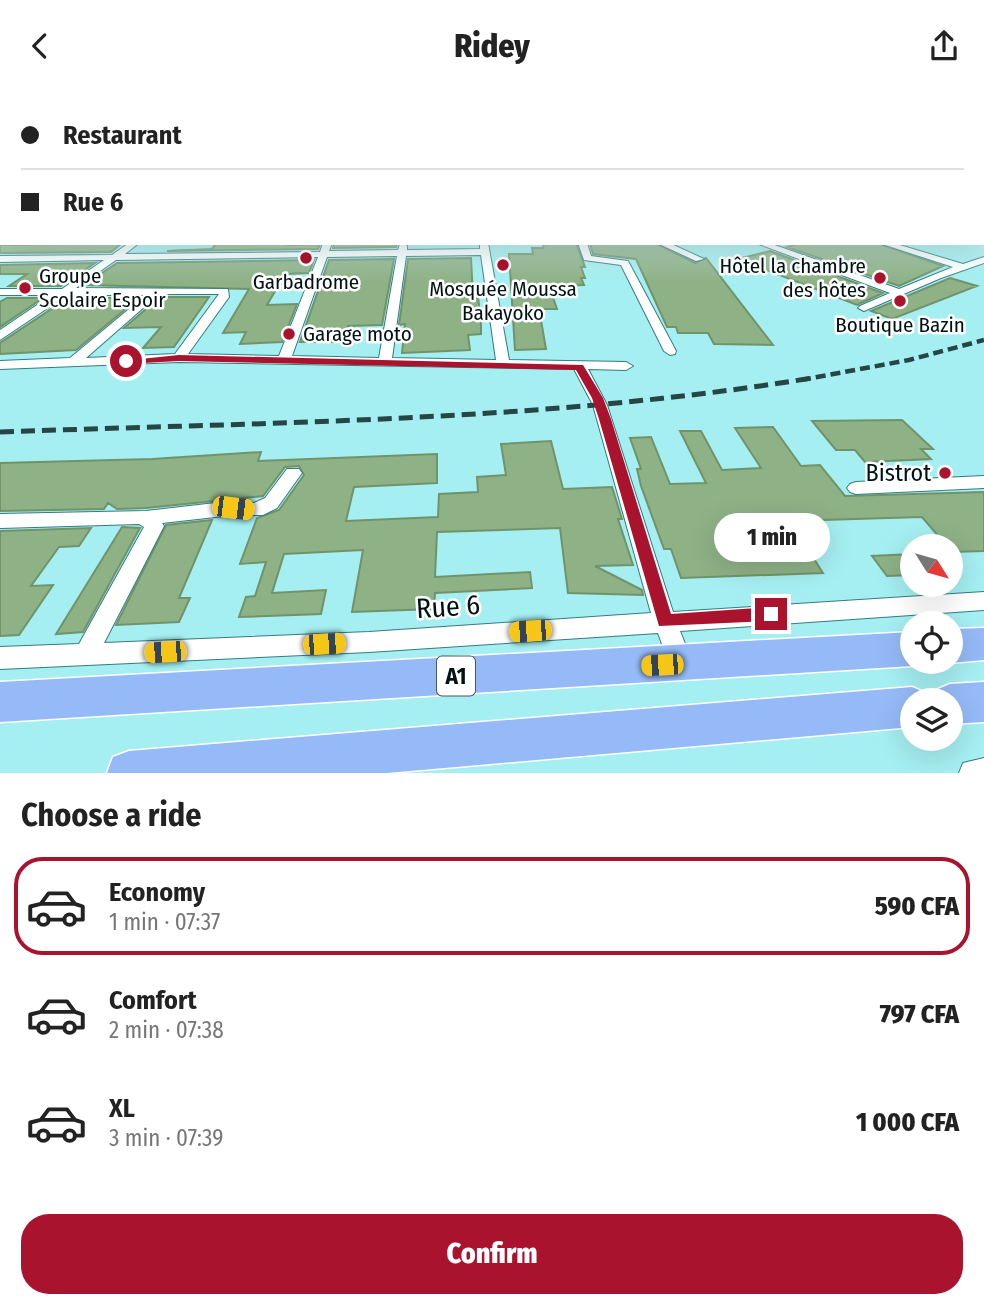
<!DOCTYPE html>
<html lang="en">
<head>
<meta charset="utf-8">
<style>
	:root { --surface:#fff; --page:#f2f2f2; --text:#222; --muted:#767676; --line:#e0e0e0; --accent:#aa132e }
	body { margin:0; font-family:"Fira Sans Condensed",sans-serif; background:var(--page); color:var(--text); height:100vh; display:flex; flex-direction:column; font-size:26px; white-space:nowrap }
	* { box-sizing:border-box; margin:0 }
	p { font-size:23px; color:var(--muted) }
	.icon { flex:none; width:38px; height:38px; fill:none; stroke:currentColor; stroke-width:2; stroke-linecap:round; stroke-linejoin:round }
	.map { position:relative; height:682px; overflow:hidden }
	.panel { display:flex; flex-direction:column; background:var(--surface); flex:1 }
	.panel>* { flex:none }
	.hud { position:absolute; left:0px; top:0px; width:985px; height:154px; box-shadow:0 7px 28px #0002; display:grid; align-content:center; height:154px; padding:0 21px; background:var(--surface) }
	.needle { width:46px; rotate:127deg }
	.controls { position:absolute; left:900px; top:443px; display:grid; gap:14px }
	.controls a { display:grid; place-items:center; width:63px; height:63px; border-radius:50%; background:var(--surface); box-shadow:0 7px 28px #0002; font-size:35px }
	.end { position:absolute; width:32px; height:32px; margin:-16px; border:9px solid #aa132e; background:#fff; box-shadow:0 0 0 4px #fff }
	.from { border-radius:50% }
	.bubble { position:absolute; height:49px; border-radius:24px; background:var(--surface); box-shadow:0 7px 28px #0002; font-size:23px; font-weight:800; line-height:49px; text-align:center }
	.car { position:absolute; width:21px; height:42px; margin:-21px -10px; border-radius:9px; box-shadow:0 0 5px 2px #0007; background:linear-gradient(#f5c518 24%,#345 0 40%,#f5c518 0 76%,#345 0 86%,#f5c518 0) }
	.hud b { display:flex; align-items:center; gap:24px; height:66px; font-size:26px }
	.hud b+b { border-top:2px solid var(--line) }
	.hud i { width:18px; height:18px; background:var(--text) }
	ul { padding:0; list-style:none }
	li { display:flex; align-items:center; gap:21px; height:98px; margin:0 14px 10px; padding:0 7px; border:4px solid transparent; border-radius:28px }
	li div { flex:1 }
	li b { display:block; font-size:26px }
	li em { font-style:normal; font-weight:800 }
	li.on { border-color:var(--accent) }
	li>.icon { width:63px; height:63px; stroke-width:1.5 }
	h2 { padding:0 21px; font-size:32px; line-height:84px }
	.primary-button { display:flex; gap:14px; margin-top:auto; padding:14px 21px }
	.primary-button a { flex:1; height:80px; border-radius:28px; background:var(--accent); color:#fff; font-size:28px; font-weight:800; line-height:80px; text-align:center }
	header { display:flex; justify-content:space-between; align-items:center; height:91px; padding:0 21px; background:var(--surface); font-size:32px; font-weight:800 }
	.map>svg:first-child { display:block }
	.building { fill:#8eb186; stroke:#71936a; stroke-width:2 }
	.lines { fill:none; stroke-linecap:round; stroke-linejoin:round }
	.street-casing { stroke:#337c80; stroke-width:2 }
	.primary-casing { stroke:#fff; stroke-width:3 }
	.street { fill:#fff; fill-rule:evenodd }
	.primary { fill:#95baf7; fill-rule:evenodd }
	.rail-far1 { stroke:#264546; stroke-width:4.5; stroke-dasharray:10 5; stroke-linecap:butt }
	.rail { stroke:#264546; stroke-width:5; stroke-dasharray:14 7; stroke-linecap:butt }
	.route { fill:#aa132e }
	.poi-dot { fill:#aa132e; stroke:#fff; stroke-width:2.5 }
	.labels { text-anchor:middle; stroke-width:5; stroke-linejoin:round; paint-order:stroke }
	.far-poi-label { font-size:21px; fill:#001213; stroke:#fff }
	.shield { fill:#fff; stroke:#4c595a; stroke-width:2 }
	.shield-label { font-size:23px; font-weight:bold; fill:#001213 }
	.poi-label { font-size:24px; fill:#001213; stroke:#fff; text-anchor:end }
	.near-street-label { font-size:28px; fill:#001213; stroke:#fff }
</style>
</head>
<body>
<header><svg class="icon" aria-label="back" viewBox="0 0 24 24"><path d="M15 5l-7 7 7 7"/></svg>Ridey<svg class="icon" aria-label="share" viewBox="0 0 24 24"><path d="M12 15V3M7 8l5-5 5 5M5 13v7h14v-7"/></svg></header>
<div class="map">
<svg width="984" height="682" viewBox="0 0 984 682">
	<rect width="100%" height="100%" fill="#a5eef1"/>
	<path class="building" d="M122 152 111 161 0 162V154Z
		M216 152H291L289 154 320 153 318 158 167 160 212 158Z
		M350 152H397L396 156 333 157 334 153Z
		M544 152H576L585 176H581L585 187H581L584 194 549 195 557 218H539L546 258 515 259 509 163H533L532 157H543Z
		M590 152H655L695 172 706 167 773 254 714 253 708 242H678L676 236H667L636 168 593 163Z
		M800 152H877L943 175 899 195 787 156Z
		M770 160 883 202 857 214 738 168Z
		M471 167 473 206H478L481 230V243L468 244 470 259 402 262 405 233 399 234 408 168Z
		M394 168 382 234 348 235 341 251H300L329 169Z
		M314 169 309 182 285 183 267 214 297 213 282 251 240 253 246 241 223 242 249 198 84 194 117 172Z
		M95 172 61 195H9L27 183H0V174Z
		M950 187 977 195 892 228 871 220Z
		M160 206H209L174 256 143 257 161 236 124 237Z
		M7 207H43L0 236V211Z
		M68 207H139L76 259 0 263V252Z
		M902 329 933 358H921L931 368 865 371 855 359H836L812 330Z
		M773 336 801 375 820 374 845 405 984 401V460L952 461 922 426 790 430 823 482 681 487 671 458H664L641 395 637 378H641L630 347 651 346 670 393 706 392 680 340H701L722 379 761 377 735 337Z
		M551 350 563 398 612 396 622 428H618L633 474 595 475 642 499 643 504 568 502 560 437 437 441 435 486 530 481 532 497 435 502 434 518 352 521 363 459 284 463 272 502 326 499 321 523 239 526 246 506 255 505 266 471 240 473 257 427 279 419 304 384 299 375 285 376 263 405 146 417 117 418 108 412 104 418 0 420V372L152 368 261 361 258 370 437 363V392L354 396 346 430 438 426 439 403 478 401 477 386 506 384 501 353Z
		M212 429 179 507H190L179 531 116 534 166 434Z
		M122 436 140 437 83 541 56 543Z
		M91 437 79 455 59 456 31 495 53 494 19 544 0 545V440Z
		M912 463V484L887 485 872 465Z"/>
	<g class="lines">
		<defs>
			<path id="street" d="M0 105H2V109H0Z
				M0 126H2L0 131Z
				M0 143H2V149H0Z
				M129 152H139L125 163 320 161 323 152H332L329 160 398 159 400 153 403 152 407 155V159L480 158V152H488L509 269 626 271 633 275 626 279 588 278 607 314 673 521 984 501V519L680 540 693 573 690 581 681 584 672 581 658 542 369 561 0 578V556L79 553 144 436 139 433 0 437V423L146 420 233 410 254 412 265 407 287 378H299L302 382 299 386 277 417 263 424H233L162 432 164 435 104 552 369 541 651 522 593 314 574 278 179 271 0 278V270L70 267 146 204H67L0 249V239L52 204H0V198H62L104 169 0 171V165L112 164ZM481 164 496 269 392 267 406 165ZM397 165 379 267 292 265 327 166ZM318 166 279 265 188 263 229 206 228 198 76 197 116 169ZM159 203H219L175 263 86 267Z
				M578 152H587L591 165 628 170 676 260 675 263 670 264 664 260 621 174 584 169Z
				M657 152H669L704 168 696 170Z
				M756 152H769L899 198 953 176 879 152H893L963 173 984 166V172L941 187 864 220 858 217 860 215 890 202Z
				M984 385V397L856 403 850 401 847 397 850 393 856 391Z
				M984 667V682H959L963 672Z"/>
			<path id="primary" d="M984 537V569L950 572 947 570H950V538Z
				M912 541V570H923L912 575 0 631V591Z
				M984 591V631L950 633V609H932L936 599 950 593Z
				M912 596 926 602 929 609H912V636L387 682H107L113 666 129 660Z"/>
		</defs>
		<use href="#street" class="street-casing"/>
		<use href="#primary" class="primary-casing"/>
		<use href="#street" class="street"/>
		<use href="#primary" class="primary"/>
		<path class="rail-far1" d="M801 289 909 269 984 249"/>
		<path class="rail" d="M0 341C271 331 544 331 812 287"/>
	</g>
	<linearGradient id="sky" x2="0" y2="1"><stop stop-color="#a18eb0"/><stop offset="0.5" stop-color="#d6f7f9"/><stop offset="1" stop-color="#d6f7f9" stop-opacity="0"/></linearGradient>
	<rect width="984" height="191" fill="url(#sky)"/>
	<path class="route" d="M179 264 583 274 603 307 611 328 671 523 771 516 779 523 771 530 659 535 599 328 592 307 576 279 179 270 126 273 121 270Z"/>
	<g class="poi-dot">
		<circle cx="306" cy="167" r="7"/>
		<circle cx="503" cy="174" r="7"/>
		<circle cx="880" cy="187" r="7"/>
		<circle cx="25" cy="197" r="7"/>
		<circle cx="900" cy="210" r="7"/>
		<circle cx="289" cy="243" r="7"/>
		<circle cx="945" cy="382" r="7"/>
	</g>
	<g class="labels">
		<g class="far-poi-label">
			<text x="866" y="182" text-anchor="end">Hôtel la chambre<tspan x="866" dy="24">des hôtes</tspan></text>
			<text x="39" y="192" text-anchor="start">Groupe<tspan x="39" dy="24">Scolaire Espoir</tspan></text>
			<text x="306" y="198">Garbadrome</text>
			<text x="503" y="205">Mosquée Moussa<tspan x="503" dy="24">Bakayoko</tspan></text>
			<text x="900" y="241">Boutique Bazin</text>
			<text x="303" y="250" text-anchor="start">Garage moto</text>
		</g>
		<rect class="shield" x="437" y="565.5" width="38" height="39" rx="5"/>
		<g class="shield-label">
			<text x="456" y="593">A1</text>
		</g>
		<g class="poi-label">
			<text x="931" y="390">Bistrot</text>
		</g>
		<g class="near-street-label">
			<text transform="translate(448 515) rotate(-4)" y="10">Rue 6</text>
		</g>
	</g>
</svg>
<div class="controls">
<a><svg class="needle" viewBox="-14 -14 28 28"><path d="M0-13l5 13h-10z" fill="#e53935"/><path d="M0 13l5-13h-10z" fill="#767676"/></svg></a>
<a><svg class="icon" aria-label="locate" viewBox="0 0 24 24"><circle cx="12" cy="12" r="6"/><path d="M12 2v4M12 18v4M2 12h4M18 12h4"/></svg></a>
<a><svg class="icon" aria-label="layers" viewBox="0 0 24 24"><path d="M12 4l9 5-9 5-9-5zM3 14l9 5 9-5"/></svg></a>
</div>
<i class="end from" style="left:126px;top:270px"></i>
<i class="end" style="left:771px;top:523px"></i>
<div class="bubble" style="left:714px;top:422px;width:116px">1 min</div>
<i class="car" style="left:233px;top:417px;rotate:97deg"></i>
<i class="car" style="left:530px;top:540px;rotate:266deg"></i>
<i class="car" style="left:324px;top:553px;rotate:87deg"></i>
<i class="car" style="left:165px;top:561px;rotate:267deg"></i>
<i class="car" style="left:662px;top:574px;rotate:267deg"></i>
<div class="hud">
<b><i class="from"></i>Restaurant</b>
<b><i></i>Rue 6</b>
</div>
</div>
<section class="panel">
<h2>Choose a ride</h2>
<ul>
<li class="on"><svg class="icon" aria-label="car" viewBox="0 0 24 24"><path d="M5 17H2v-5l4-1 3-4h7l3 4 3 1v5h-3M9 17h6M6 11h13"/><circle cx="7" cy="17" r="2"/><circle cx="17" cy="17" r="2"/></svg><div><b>Economy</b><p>1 min · 07:37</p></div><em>590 CFA</em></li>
<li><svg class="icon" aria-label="car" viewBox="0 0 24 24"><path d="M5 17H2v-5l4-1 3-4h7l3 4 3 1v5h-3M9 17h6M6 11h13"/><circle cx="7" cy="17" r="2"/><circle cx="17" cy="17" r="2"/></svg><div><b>Comfort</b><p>2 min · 07:38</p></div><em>797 CFA</em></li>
<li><svg class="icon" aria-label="car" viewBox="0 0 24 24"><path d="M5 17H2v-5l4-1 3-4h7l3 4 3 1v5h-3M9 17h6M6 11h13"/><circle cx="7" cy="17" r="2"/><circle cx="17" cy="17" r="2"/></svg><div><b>XL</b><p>3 min · 07:39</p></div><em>1 000 CFA</em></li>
</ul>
<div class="primary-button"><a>Confirm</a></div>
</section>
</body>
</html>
